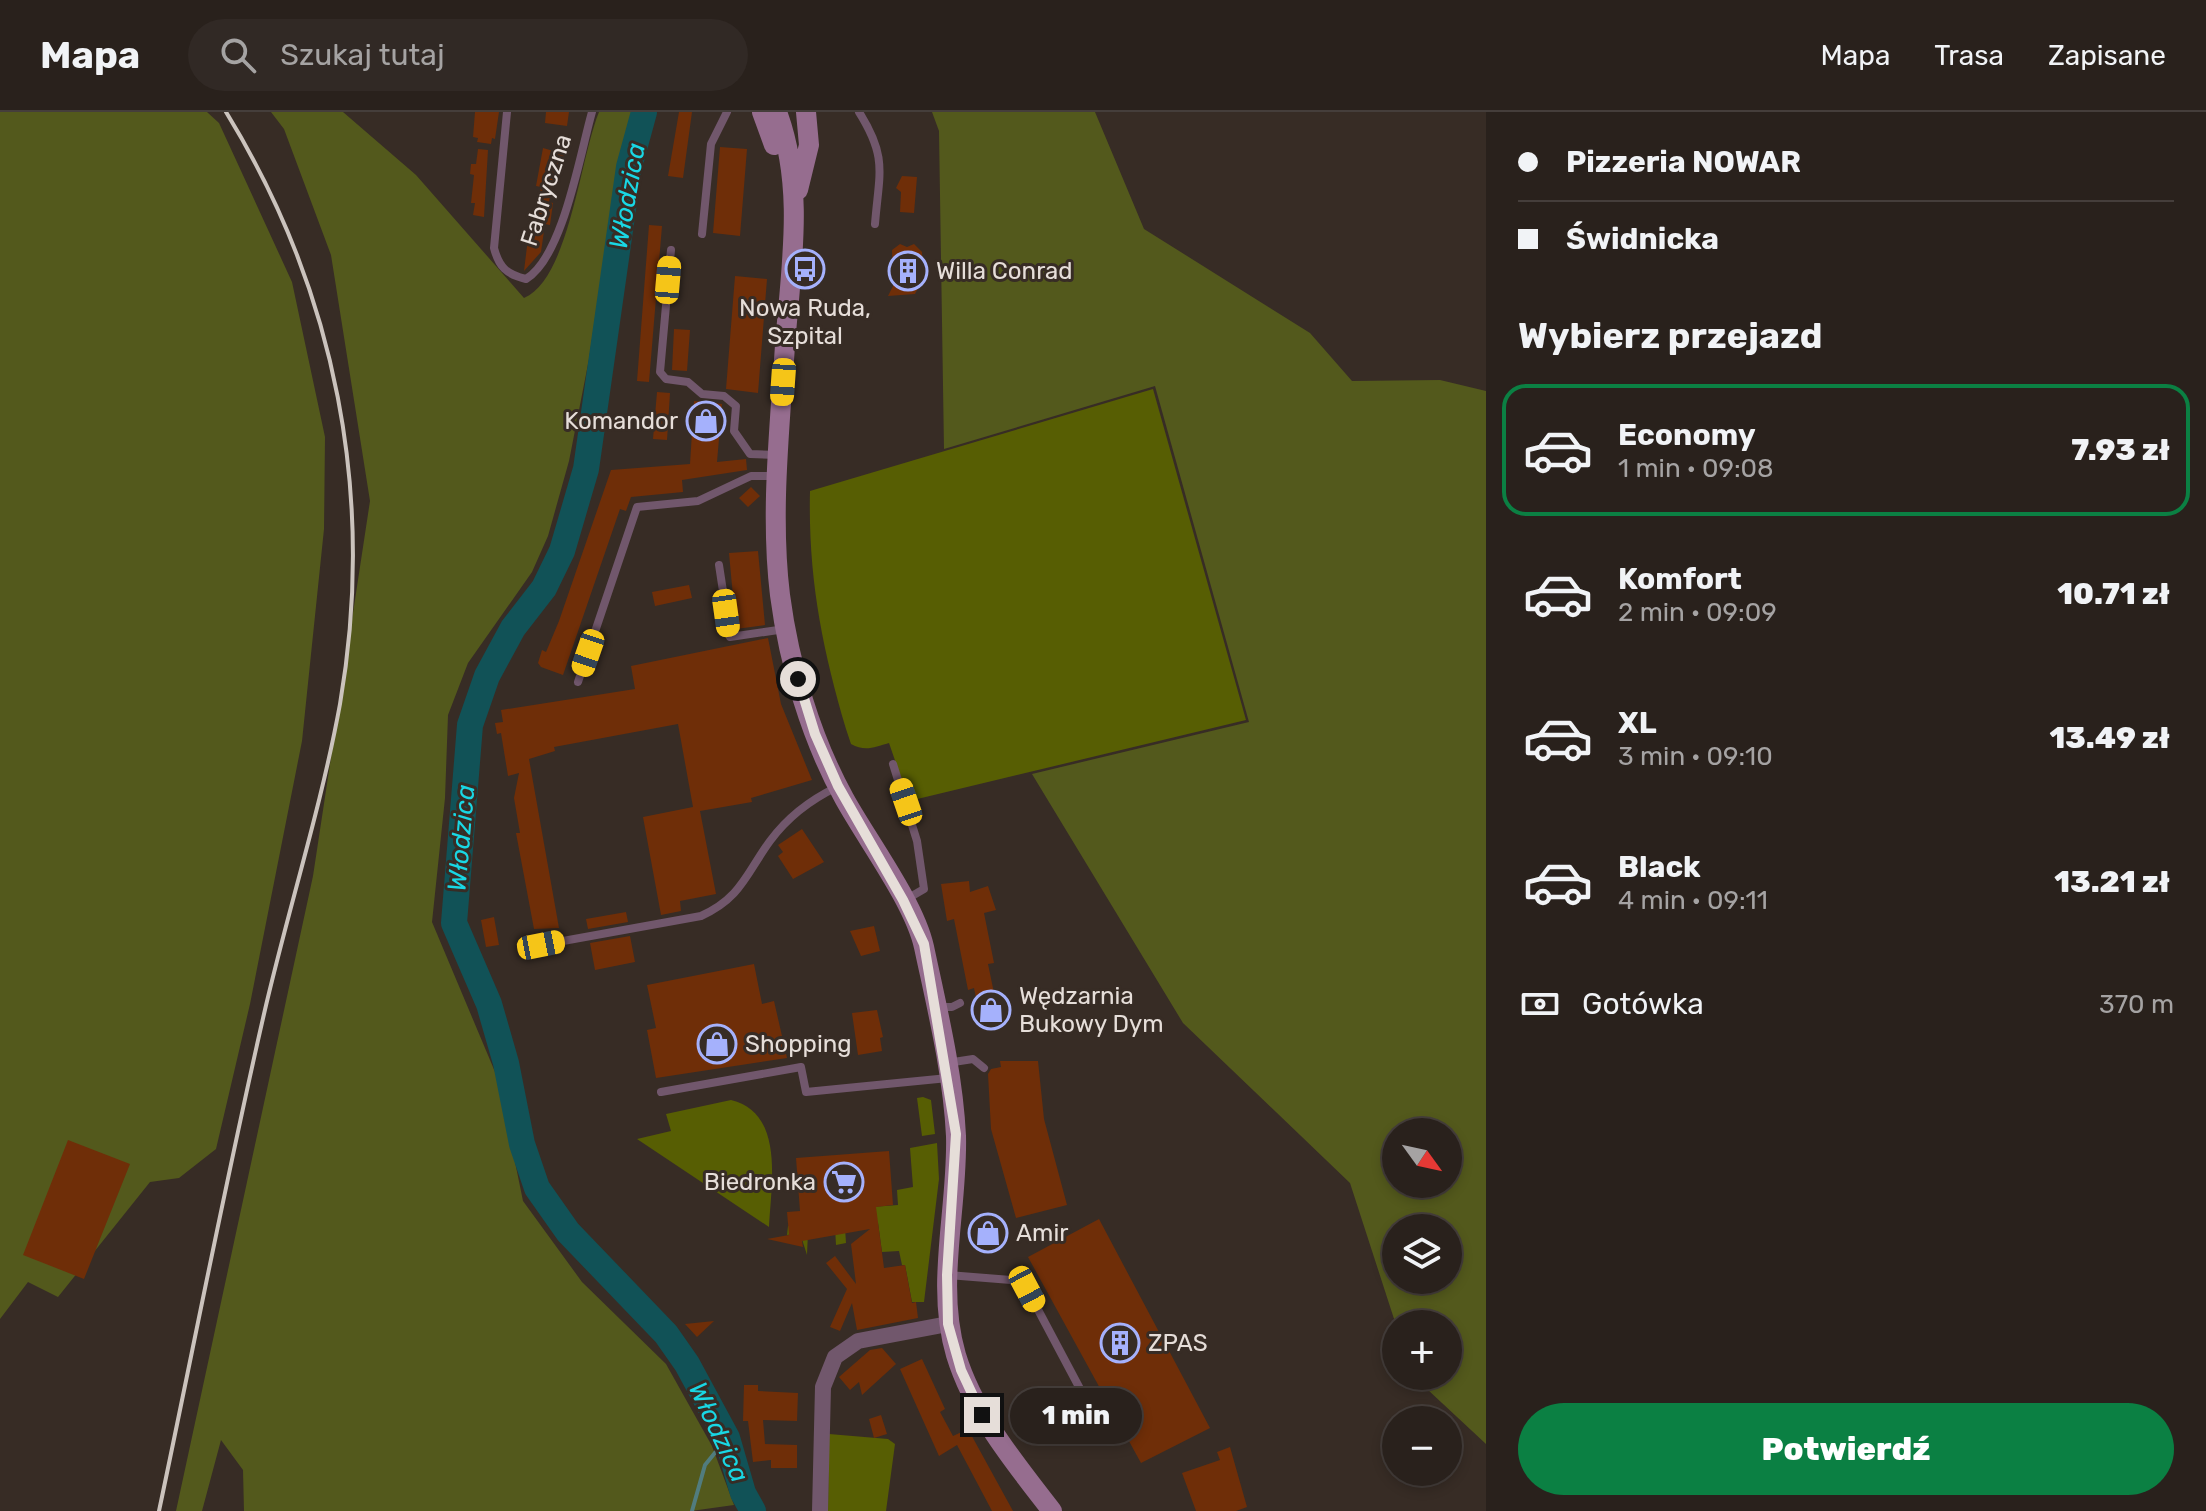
<!DOCTYPE html>
<html lang="pl">
<head>
<meta charset="utf-8">
<style>
	:root { --surface:#29211c; --page:#312925; --text:#f1f3f6; --muted:#a5a3a3; --line:#453e3b; --accent:#0b8043 }
	body { margin:0; font-family:Rubik,sans-serif; background:var(--page); color:var(--text); height:100vh; display:flex; flex-direction:column; font-size:30px; white-space:nowrap }
	* { box-sizing:border-box; margin:0 }
	p { font-size:26px; color:var(--muted) }
	.icon { flex:none; width:44px; height:44px; fill:none; stroke:currentColor; stroke-width:2; stroke-linecap:round; stroke-linejoin:round }
	.map { position:relative; flex:1; overflow:hidden }
	.drawer { display:flex; flex-direction:column; background:var(--surface); width:720px }
	.drawer>* { flex:none }
	.guide { display:grid; align-content:center; height:176px; padding:0 32px; background:var(--surface) }
	.needle { width:52px; rotate:123deg }
	.fabs { position:absolute; left:1382px; top:1006px; display:grid; gap:16px }
	.fabs a { display:grid; place-items:center; width:80px; height:80px; border-radius:50%; background:var(--surface); box-shadow:0 4px 12px #0003,0 0 0 2px var(--line); font-size:40px }
	.end { position:absolute; width:36px; height:36px; margin:-18px; border:10px solid #e6ded9; background:#111; box-shadow:0 0 0 4px #111 }
	.from { border-radius:50% }
	.bubble { position:absolute; height:56px; border-radius:28px; background:var(--surface); box-shadow:0 4px 12px #0003,0 0 0 2px var(--line); font-size:26px; font-weight:800; line-height:56px; text-align:center }
	.car { position:absolute; width:24px; height:48px; margin:-24px -12px; border-radius:10px; box-shadow:0 0 6px 2px #0007; background:linear-gradient(#f5c518 24%,#345 0 40%,#f5c518 0 76%,#345 0 86%,#f5c518 0) }
	.guide b { display:flex; align-items:center; gap:28px; height:76px; font-size:30px }
	.guide b+b { border-top:2px solid var(--line) }
	.guide i { width:20px; height:20px; background:var(--text) }
	ul { padding:0; list-style:none }
	li { display:flex; align-items:center; gap:24px; height:132px; margin:0 16px 12px; padding:0 16px; border:4px solid transparent; border-radius:24px }
	li div { flex:1 }
	li b { display:block; font-size:30px }
	li em { font-style:normal; font-weight:800 }
	li.on { border-color:var(--accent) }
	li>.icon { width:72px; height:72px; stroke-width:1.5 }
	h2 { padding:0 32px; font-size:36px; line-height:96px }
	.pay { display:flex; align-items:center; gap:20px; height:88px; padding:0 32px; font-size:30px }
	.pay p { margin-inline-start:auto }
	.button { display:flex; gap:16px; margin-top:auto; padding:16px 32px }
	.button a { flex:1; height:92px; border-radius:48px; background:var(--accent); color:#fff; font-size:32px; font-weight:800; line-height:92px; text-align:center }
	header { display:flex; align-items:center; gap:48px; box-sizing:border-box; height:112px; padding:0 40px; background:var(--surface); border-bottom:2px solid var(--line) }
	header strong { font-size:38px }
	nav { display:flex; gap:44px; margin-inline-start:auto; font-size:28px }
	.search { width:560px; height:72px; background:var(--page); display:flex; align-items:center; gap:20px; box-sizing:border-box; padding:0 28px; border-radius:44px; color:var(--muted); font-size:30px }
	main { display:flex; flex:1; min-height:0 }
	.map>svg:first-child { display:block }
	.green { fill:#575e03 }
	.forest { fill:#53591c; fill-rule:evenodd }
	.lines { fill:none; stroke-linecap:round; stroke-linejoin:round }
	.stream { stroke:#517c7e; stroke-width:4 }
	.river { stroke:#115257; stroke-width:26 }
	.building { fill:#6f2e08 }
	.lane { stroke:#71576c; stroke-width:8 }
	.street { stroke:#71576c; stroke-width:16 }
	.secondary { stroke:#966d8f; stroke-width:20 }
	.rail { stroke:#cbc3bd; stroke-width:4 }
	.route { stroke:#e6ded9; stroke-width:10 }
	.labels { text-anchor:middle; stroke-width:6; stroke-linejoin:round; paint-order:stroke }
	.street-label { font-size:24px; fill:#e6ded9; stroke:#372c25 }
	.poi-label { font-size:24px; fill:#e6ded9; stroke:#372c25; text-anchor:start }
	.water-label { font-size:26px; font-style:italic; fill:#19d7e4; stroke:#372c25 }
</style>
</head>
<body>
<header>
<strong>Mapa</strong>
<div class="search"><svg class="icon" aria-label="search" viewBox="0 0 24 24"><circle cx="10" cy="10" r="6"/><path d="M15 15l6 6"/></svg>Szukaj tutaj</div>
<nav><a>Mapa</a><a>Trasa</a><a>Zapisane</a></nav>
</header>
<main>
<div class="map">
<svg width="1486" height="1399" viewBox="0 0 1486 1399">
	<rect width="100%" height="100%" fill="#372c25"/>
	<path class="green" d="M1153 277 1246 608 909 689 889 631C875 635 865 640 851 632L846 617C822 536 808 465 810 379Z
		M923 985 931 988 935 1022 922 1024 917 986Z
		M731 988C785 1001 771 1072 769 1115L637 1027 671 1019 666 1002Z
		M937 1031 939 1067 924 1190H912L905 1153H902L899 1139 882 1140 878 1111 845 1116 846 1131 836 1133 835 1116 808 1120 807 1143 800 1121 787 1123 788 1114 844 1097 898 1093 897 1078 913 1075 910 1036Z
		M829 1322 888 1327 895 1332 886 1399H828Z"/>
	<path class="forest" d="M0 0H207L219 11 292 170 325 325 324 417 302 629 250 892 216 1037 179 1066 150 1070 58 1185 28 1170 0 1207Z
		M271 0H343L416 63 524 186C569 167 580 46 599 0H633L618 52 589 247 569 349 548 424 532 460 468 551 448 603 445 686 432 810 498 967 523 1089 582 1170 666 1252 712 1334 734 1393 691 1399H244L243 1358 221 1328 202 1399H176L313 764 370 389 331 143 284 17Z
		M932 0H1095L1144 117 1310 221 1352 269 1440 268 1486 279V1332L1413 1264H1448V1212L1396 1213 1350 1071 1183 911 1032 662 1249 610 1155 274 944 337 939 19ZM1448 1020V1072H1396V1020ZM1448 1116V1168H1396V1116Z"/>
	<g class="lines">
		<path class="stream" d="M692 1399 705 1353 727 1326"/>
		<path class="river" d="M644 0 629 55 586 357 562 439 544 476 513 516 487 564 470 613 454 811 489 892 506 951 522 1032 537 1076 568 1120 666 1222 687 1252 727 1326 743 1381 753 1399"/>
	</g>
	<path class="building" d="M475 0H499L495 27 492 26 491 32 477 30 478 26 473 25Z
		M546 0H569L567 14 545 11Z
		M679 0H692L683 66 668 64Z
		M720 35 747 37 740 124 713 121Z
		M543 36 564 42 562 53 556 52 549 90 553 91 550 113 545 112 541 140 524 159 528 126 532 127 541 75 536 74Z
		M478 37 488 38 484 105 473 103 475 91H471L474 63 470 62 471 52H476Z
		M902 64 917 65 914 101 900 100 901 80 896 76Z
		M649 113 662 114 649 270 637 269Z
		M900 132 907 135 914 132 922 140 923 166 915 182 888 184 893 174 892 138Z
		M735 164 767 167 758 281 726 277Z
		M674 217 690 218 687 259 672 258Z
		M657 280 670 281 667 328 653 327Z
		M694 289 722 292 717 350 746 347 747 358 682 368 683 380 631 385 626 399 620 397 563 563 541 555 538 551 542 538 546 540 559 509 611 358 690 352Z
		M751 375 760 384 748 395 739 386Z
		M758 439 765 513 736 517 729 441Z
		M689 473 692 486 655 494 652 480Z
		M768 526 781 592 812 668 751 686 752 690 700 699 716 782 680 789 681 799 661 803 643 705 693 695 678 612 554 635 555 639 529 647 559 816 534 817 516 721H520L514 686 519 661 508 664 501 621 497 622 495 611 503 610 501 598 635 577 631 554Z
		M802 717 824 750 793 767 778 744 783 740 778 733Z
		M969 769 970 780 988 774 996 798 984 801 994 851 988 852 994 881 1000 880 1006 906 981 911 974 876 968 878 954 807 947 809 941 772Z
		M626 800 628 810 588 817 586 807Z
		M494 805 499 833 486 835 481 808Z
		M874 814 880 839 861 844 850 819Z
		M630 824 635 850 595 858 590 831Z
		M754 852 762 892 774 889 787 946 656 966 647 918 656 916 647 873Z
		M877 898 883 925 880 926 882 939 858 943 852 901Z
		M1000 949H1038L1044 1007 1067 1093 1016 1106 991 1017 988 962 991 957 1001 955Z
		M68 1028 130 1052 84 1167 23 1143Z
		M889 1039 893 1093 876 1095 884 1156 905 1153 912 1191 916 1190 918 1206 857 1218 852 1191 840 1219 830 1215 847 1177 826 1151 835 1144 856 1172 851 1132 870 1117 802 1129 803 1135 767 1127 789 1123 787 1100 800 1099 796 1046Z
		M1099 1107 1210 1316 1141 1351 1028 1145Z
		M996 1113 998 1130 983 1131 982 1114Z
		M714 1209 697 1225 685 1212Z
		M882 1236 896 1252 862 1283 859 1270 850 1278 839 1265 870 1238Z
		M922 1247 945 1297 940 1300 953 1324 968 1317 1013 1399H992L957 1333 939 1344 900 1257Z
		M744 1273H758V1279L798 1281 797 1309 763 1308 765 1332 797 1333V1356H771V1348L753 1350 748 1309H743Z
		M881 1303 887 1322 874 1326 869 1307Z
		M1230 1335 1247 1395 1236 1399H1196L1182 1361 1220 1348 1217 1340Z"/>
	<g class="lines">
		<path class="lane" d="M507 0 494 136C499 155 506 162 526 167 563 145 580 42 592 0
			M859 0C888 46 879 61 875 112
			M702 122 711 32 727 0
			M671 138 660 260 666 267 688 270 702 282 724 284 736 294 734 319 750 342 778 343
			M719 453 730 525 785 517
			M578 570 637 395 698 389 751 364H774
			M893 652 917 729 924 777 905 788
			M541 833 701 804C741 786 746 762 770 729 787 706 812 687 837 675
			M938 895H952L960 891
			M947 951 973 947 984 956
			M661 980 801 955 806 980 948 966
			M948 1163 1011 1168 1027 1177 1095 1305"/>
		<path class="street" d="M820 1399 823 1275 835 1245 858 1229 948 1212"/>
		<path class="secondary" d="M762 0 774 33
			M777 0C805 75 791 155 785 233 780 315 770 401 780 483 789 552 811 626 844 686 867 728 914 790 924 835 937 896 953 961 956 1024 958 1097 935 1172 956 1243 974 1302 1015 1351 1052 1399
			M798 78 809 33 806 0"/>
		<path class="rail" d="M159 1399C194 1233 226 1067 264 902 288 798 321 696 340 592 376 384 336 179 226 0"/>
	</g>
	<g class="lines">
		<path class="route" d="M798 567 815 622 838 674 903 788 924 832 956 1022 947 1163 948 1212 961 1258 982 1303"/>
	</g>
	<defs>
		<symbol id="bus-ring" viewBox="-11 -11 22 22"><circle r="9.5" fill="#372c25" stroke="#a5b1fc" stroke-width="1.5"/><path d="M-5-6H5V4H4V6H2V4H-2V6H-4V4H-5ZM-3.5-4V0h7V-4ZM-3.5 1.2v1.5H-2V1.2ZM2 1.2v1.5H3.5V1.2Z" fill="#a5b1fc"/></symbol>
		<symbol id="building-ring" viewBox="-11 -11 22 22"><circle r="9.5" fill="#372c25" stroke="#a5b1fc" stroke-width="1.5"/><path d="M-4-6H4V6H1V3H-1V6H-4ZM-2.5-4.3h1.7v1.8h-1.7ZM.8-4.3h1.7v1.8H.8ZM-2.5-1h1.7V.8h-1.7ZM.8-1h1.7V.8H.8Z" fill="#a5b1fc"/></symbol>
		<symbol id="shop-ring" viewBox="-11 -11 22 22"><circle r="9.5" fill="#372c25" stroke="#a5b1fc" stroke-width="1.5"/><path d="M-5-2.5h2.3a2.7 3.5 0 0 1 5.4 0H5L5.5 6h-11ZM-1.5-2.5h3a1.5 2.3 0 0 0-3 0Z" fill="#a5b1fc"/></symbol>
		<symbol id="supermarket-ring" viewBox="-11 -11 22 22"><circle r="9.5" fill="#372c25" stroke="#a5b1fc" stroke-width="1.5"/><path d="M-6-5.5h2.5l.6 2H6L4.5 2H-2.5L-4.4-4H-6ZM-1.5 3.2a1.3 1.3 0 1 0 .1 0ZM3 3.2a1.3 1.3 0 1 0 .1 0Z" fill="#a5b1fc"/></symbol>
	</defs>
	<g fill-rule="evenodd">
		<use href="#bus-ring" x="783" y="135" width="44" height="44"/>
		<use href="#building-ring" x="886" y="137" width="44" height="44"/>
		<use href="#shop-ring" x="684" y="287" width="44" height="44"/>
		<use href="#shop-ring" x="969" y="876" width="44" height="44"/>
		<use href="#shop-ring" x="695" y="910" width="44" height="44"/>
		<use href="#supermarket-ring" x="822" y="1048" width="44" height="44"/>
		<use href="#shop-ring" x="966" y="1099" width="44" height="44"/>
		<use href="#building-ring" x="1098" y="1209" width="44" height="44"/>
	</g>
	<g class="labels">
		<g class="street-label">
			<text transform="translate(546 78) rotate(-72)" y="8">Fabryczna</text>
		</g>
		<g class="poi-label">
			<text x="936" y="167">Willa Conrad</text>
			<text x="805" y="204" text-anchor="middle">Nowa Ruda,<tspan x="805" dy="28">Szpital</tspan></text>
			<text x="678" y="317" text-anchor="end">Komandor</text>
			<text x="1019" y="892">Wędzarnia<tspan x="1019" dy="28">Bukowy Dym</tspan></text>
			<text x="745" y="940">Shopping</text>
			<text x="816" y="1078" text-anchor="end">Biedronka</text>
			<text x="1016" y="1129">Amir</text>
			<text x="1148" y="1239">ZPAS</text>
		</g>
		<g class="water-label">
			<text transform="translate(627 84) rotate(-80)" y="9">Włodzica</text>
			<text transform="translate(461 726) rotate(-85)" y="9">Włodzica</text>
			<text transform="translate(719 1320) rotate(65)" y="9">Włodzica</text>
		</g>
	</g>
</svg>
<div class="fabs">
<a><svg class="needle" viewBox="-14 -14 28 28"><path d="M0-13l5 13h-10z" fill="#e53935"/><path d="M0 13l5-13h-10z" fill="#a5a3a3"/></svg></a>
<a><svg class="icon" aria-label="layers" viewBox="0 0 24 24"><path d="M12 4l9 5-9 5-9-5zM3 14l9 5 9-5"/></svg></a>
<a>+</a>
<a>−</a>
</div>
<i class="end from" style="left:798px;top:567px"></i>
<i class="end" style="left:982px;top:1303px"></i>
<div class="bubble" style="left:1010px;top:1276px;width:132px">1 min</div>
<i class="car" style="left:668px;top:168px;rotate:5deg"></i>
<i class="car" style="left:783px;top:270px;rotate:184deg"></i>
<i class="car" style="left:726px;top:501px;rotate:172deg"></i>
<i class="car" style="left:588px;top:541px;rotate:199deg"></i>
<i class="car" style="left:906px;top:690px;rotate:341deg"></i>
<i class="car" style="left:541px;top:833px;rotate:79deg"></i>
<i class="car" style="left:1027px;top:1177px;rotate:152deg"></i>
</div>
<section class="drawer">
<div class="guide">
<b><i class="from"></i>Pizzeria NOWAR</b>
<b><i></i>Świdnicka</b>
</div>
<h2>Wybierz przejazd</h2>
<ul>
<li class="on"><svg class="icon" aria-label="car" viewBox="0 0 24 24"><path d="M5 17H2v-5l4-1 3-4h7l3 4 3 1v5h-3M9 17h6M6 11h13"/><circle cx="7" cy="17" r="2"/><circle cx="17" cy="17" r="2"/></svg><div><b>Economy</b><p>1 min · 09:08</p></div><em>7.93 zł</em></li>
<li><svg class="icon" aria-label="car" viewBox="0 0 24 24"><path d="M5 17H2v-5l4-1 3-4h7l3 4 3 1v5h-3M9 17h6M6 11h13"/><circle cx="7" cy="17" r="2"/><circle cx="17" cy="17" r="2"/></svg><div><b>Komfort</b><p>2 min · 09:09</p></div><em>10.71 zł</em></li>
<li><svg class="icon" aria-label="car" viewBox="0 0 24 24"><path d="M5 17H2v-5l4-1 3-4h7l3 4 3 1v5h-3M9 17h6M6 11h13"/><circle cx="7" cy="17" r="2"/><circle cx="17" cy="17" r="2"/></svg><div><b>XL</b><p>3 min · 09:10</p></div><em>13.49 zł</em></li>
<li><svg class="icon" aria-label="car" viewBox="0 0 24 24"><path d="M5 17H2v-5l4-1 3-4h7l3 4 3 1v5h-3M9 17h6M6 11h13"/><circle cx="7" cy="17" r="2"/><circle cx="17" cy="17" r="2"/></svg><div><b>Black</b><p>4 min · 09:11</p></div><em>13.21 zł</em></li>
</ul>
<div class="pay"><svg class="icon" aria-label="cash" viewBox="0 0 24 24"><path d="M3 7h18v10H3z"/><circle cx="12" cy="12" r="2"/></svg>Gotówka<p>370 m</p></div>
<div class="button"><a>Potwierdź</a></div>
</section>
</main>
</body>
</html>
